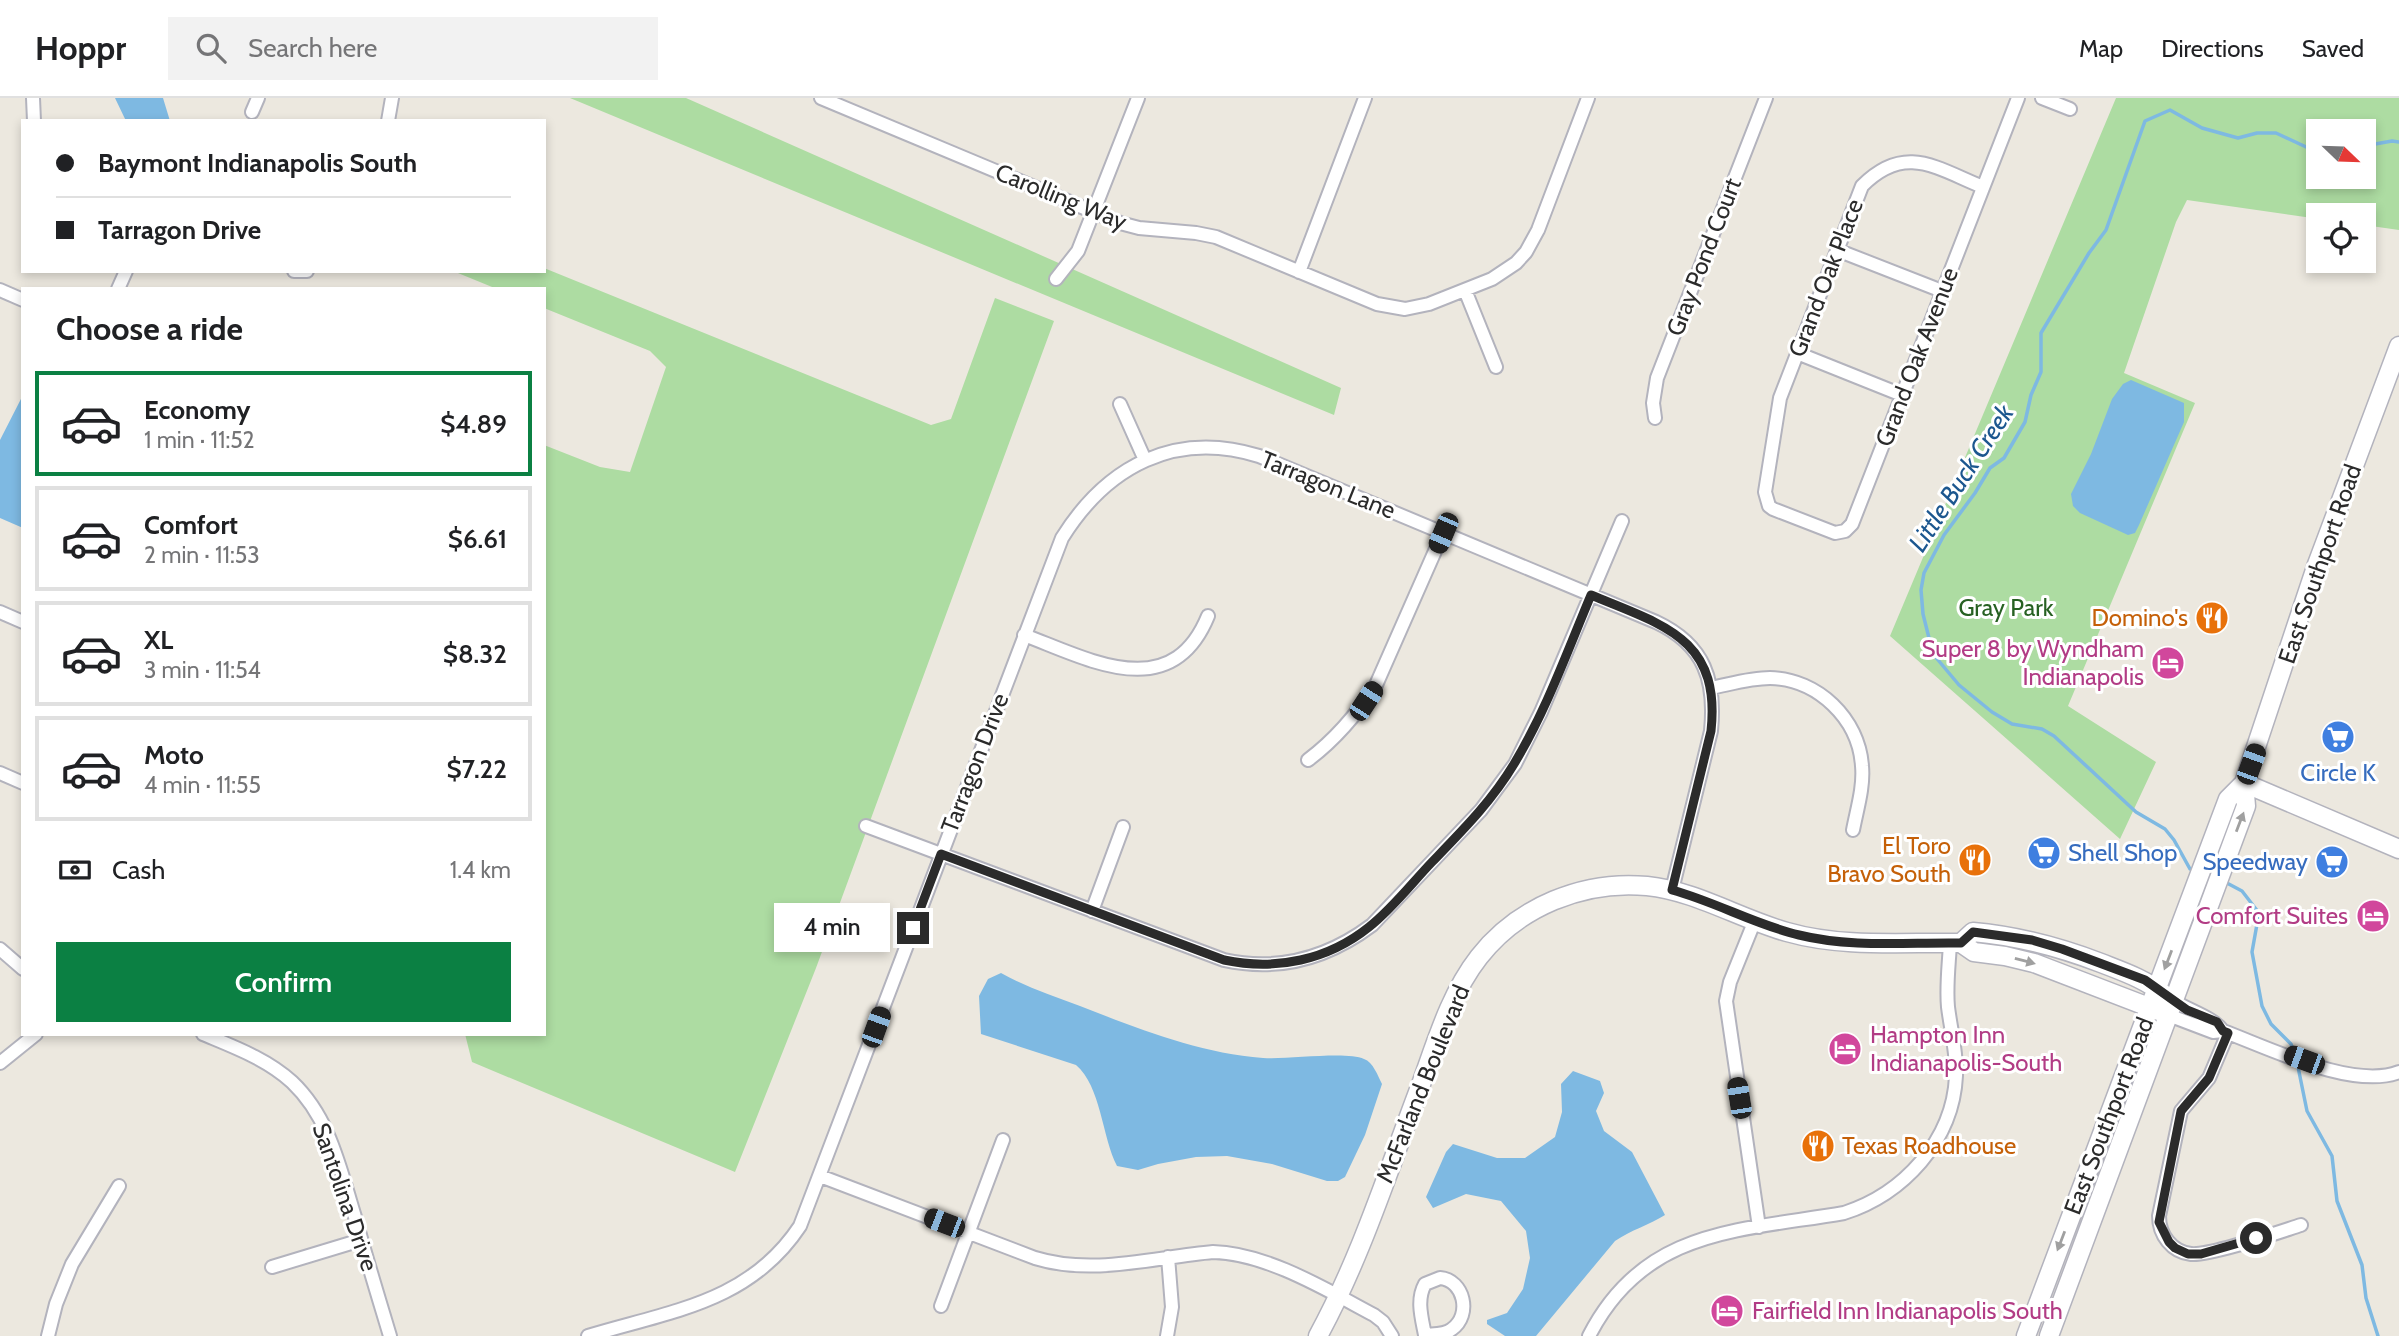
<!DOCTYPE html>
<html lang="en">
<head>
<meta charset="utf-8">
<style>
	:root { --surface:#fff; --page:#f2f2f2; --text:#202124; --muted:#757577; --line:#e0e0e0; --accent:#0b8043 }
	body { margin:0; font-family:Cabin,sans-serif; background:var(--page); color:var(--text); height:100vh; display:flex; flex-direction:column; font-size:26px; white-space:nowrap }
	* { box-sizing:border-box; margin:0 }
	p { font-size:23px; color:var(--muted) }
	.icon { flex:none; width:38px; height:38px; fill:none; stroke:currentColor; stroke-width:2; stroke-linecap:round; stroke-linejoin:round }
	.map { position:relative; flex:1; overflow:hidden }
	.panel { position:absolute; left:21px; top:189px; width:525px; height:749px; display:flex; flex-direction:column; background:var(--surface); border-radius:0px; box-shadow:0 4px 10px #0003 }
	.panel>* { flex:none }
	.guide { position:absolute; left:21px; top:21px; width:525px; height:154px; border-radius:0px; box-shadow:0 4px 10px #0003; display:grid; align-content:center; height:154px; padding:0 35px; background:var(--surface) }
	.needle { width:46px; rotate:113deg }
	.fabs { position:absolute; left:2306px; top:21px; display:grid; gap:14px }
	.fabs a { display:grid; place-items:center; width:70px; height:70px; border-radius:0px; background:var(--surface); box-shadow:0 4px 10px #0003; font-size:35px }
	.end { position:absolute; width:32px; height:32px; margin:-16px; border:9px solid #2b2b2b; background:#fff; box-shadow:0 0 0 4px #fff }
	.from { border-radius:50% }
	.bubble { position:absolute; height:49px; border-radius:0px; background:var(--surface); box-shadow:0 4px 10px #0003; font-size:23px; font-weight:600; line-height:49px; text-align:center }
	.car { position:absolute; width:21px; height:42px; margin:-21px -10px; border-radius:9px; box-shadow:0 0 5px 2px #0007; background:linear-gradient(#222 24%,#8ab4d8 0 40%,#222 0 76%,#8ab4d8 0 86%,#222 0) }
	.guide b { display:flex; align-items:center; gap:24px; height:66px; font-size:26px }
	.guide b+b { border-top:2px solid var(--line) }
	.guide i { width:18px; height:18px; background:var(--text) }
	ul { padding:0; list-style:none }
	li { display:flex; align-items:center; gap:21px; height:105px; margin:0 14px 10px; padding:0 21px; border:4px solid var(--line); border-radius:0px }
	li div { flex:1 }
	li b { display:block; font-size:26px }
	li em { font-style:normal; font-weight:600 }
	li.current { border-color:var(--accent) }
	li>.icon { width:63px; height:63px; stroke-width:1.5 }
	h2 { padding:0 35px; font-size:32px; line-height:84px }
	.pay { display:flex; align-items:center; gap:18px; height:77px; padding:0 35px; font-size:26px }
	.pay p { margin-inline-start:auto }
	.button { display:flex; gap:14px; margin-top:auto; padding:14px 35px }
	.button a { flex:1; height:80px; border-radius:0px; background:var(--accent); color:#fff; font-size:28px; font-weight:600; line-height:80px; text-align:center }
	header { display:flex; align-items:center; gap:42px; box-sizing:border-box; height:98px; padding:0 35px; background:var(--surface); border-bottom:2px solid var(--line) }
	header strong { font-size:33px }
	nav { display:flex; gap:38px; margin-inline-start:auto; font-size:24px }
	.search { width:490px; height:63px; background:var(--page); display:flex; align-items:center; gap:18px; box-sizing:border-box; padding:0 24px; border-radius:0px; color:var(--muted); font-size:26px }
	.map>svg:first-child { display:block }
	.green { fill:#addca2; fill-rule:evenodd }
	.water { fill:#7eb9e2 }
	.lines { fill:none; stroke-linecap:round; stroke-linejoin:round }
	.stream { stroke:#7eb9e2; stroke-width:3.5 }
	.street-casing { stroke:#b3b3bd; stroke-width:16 }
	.secondary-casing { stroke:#b3b3bd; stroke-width:21 }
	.street { stroke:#fff; stroke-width:12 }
	.secondary { stroke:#fff; stroke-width:18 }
	.oneway { fill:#a0a0a0 }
	.route { stroke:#2b2b2b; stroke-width:9 }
	.labels { text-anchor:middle; stroke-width:6; stroke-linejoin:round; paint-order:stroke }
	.street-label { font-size:24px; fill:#2b2b2b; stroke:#fff }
	.park-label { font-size:24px; fill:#276122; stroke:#fff }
	.food-label { font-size:24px; fill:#c56008; stroke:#fff; text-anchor:end }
	.hotel-label { font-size:24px; fill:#b23c85; stroke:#fff; text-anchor:end }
	.shop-label { font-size:24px; fill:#366cbe; stroke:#fff }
	.water-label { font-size:26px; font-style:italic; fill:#1c578f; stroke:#fff }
</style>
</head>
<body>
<header>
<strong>Hoppr</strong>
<div class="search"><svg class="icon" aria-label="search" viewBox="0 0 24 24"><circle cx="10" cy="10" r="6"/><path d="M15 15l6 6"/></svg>Search here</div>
<nav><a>Map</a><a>Directions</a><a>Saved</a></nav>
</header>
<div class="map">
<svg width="2399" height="1238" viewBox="0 0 2399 1238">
	<rect width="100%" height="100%" fill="#ece8df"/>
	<path class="green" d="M570 0H686L1341 290 1334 317Z
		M2116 0H2399V132L2364 127V117H2319V121L2187 102 2176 124 2124 275 2195 305 2068 608 2156 664 2120 741 1890 538ZM2319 33H2364V79H2319Z
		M544 170 931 327 951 321 995 200 1054 223 816 870 735 1074 472 964 465 936H544V347L600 369 630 374 666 269 650 253 544 210V191H497L453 173H544Z"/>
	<path class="water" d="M115 0H163L170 23H126Z
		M2131 282 2184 305V324L2139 427 2135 435 2128 437 2080 415 2073 408 2071 396 2091 356 2112 301 2123 286Z
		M23 297V430L0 420V342Z
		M1001 875C1026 889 1053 898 1080 908 1139 931 1199 955 1263 960 1286 962 1346 953 1364 961 1373 964 1378 978 1382 986L1365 1037 1345 1079 1338 1083H1327L1272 1066 1227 1058 1196 1059 1158 1066 1138 1072 1117 1068C1102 1039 1101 988 1076 967L981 936 979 898 988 881Z
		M1573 973 1600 983 1604 995 1596 1013 1604 1033 1632 1054 1665 1117C1649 1127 1631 1132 1615 1143L1536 1238H1505L1487 1226V1222L1507 1215 1523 1191 1530 1160 1526 1133 1501 1103 1466 1096 1433 1110 1426 1099 1446 1054 1453 1046 1497 1060H1525L1555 1039 1562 1014 1561 986Z"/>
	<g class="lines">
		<path class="stream" d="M2364 48 2392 43 2399 44
			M2195 773 2190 771 2174 742 2165 731 2136 714 2054 638 2042 631 2012 626 1992 614 1959 587 1933 556 1923 516 1921 492 1924 475 1944 437 1975 395 1990 370 2004 360 2025 324 2031 297 2041 274V235L2089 155 2106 132 2145 23 2170 12 2202 30 2238 40 2257 35H2276L2319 55
			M2225 784 2242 793 2259 815 2252 854 2262 908 2271 926 2291 946 2295 957
			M2297 964 2307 1013 2332 1058 2337 1103 2362 1167 2366 1200 2378 1238"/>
		<defs>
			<path id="street" d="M33 0 34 23
				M821 0 1120 125 1139 130 1196 135 1216 139 1377 206 1405 211 1429 206 1492 181 1516 165 1526 154 1538 132 1588 0
				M2042 0 2070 11
				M252 14 258 0
				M388 23 392 0
				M1983 89C1936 70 1905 45 1862 88L1780 300 1765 394 1769 408 1773 411 1835 435 1845 433 1852 426 2018 0
				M1837 152 1942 193
				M294 173H307
				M1299 174 1365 0
				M1056 181 1078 153 1138 0
				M118 191 126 173
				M0 192 23 202
				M1465 192 1496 269
				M1797 255 1902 297
				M1120 306 1145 362
				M1655 320 1653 305 1657 280 1766 0
				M0 514 23 524
				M1024 537C1088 561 1171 608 1208 518
				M1711 590C1731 586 1750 580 1770 580 1818 581 1859 621 1862 668 1864 689 1857 711 1853 732
				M1308 662C1336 641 1357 616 1376 587L1443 435
				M0 675 23 685
				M866 728 1224 862C1279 874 1328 860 1372 827L1481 712 1515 666 1541 614 1622 423
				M1092 813 1123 729
				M1755 822 1730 884 1726 903 1759 1129
				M0 851 23 871
				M2168 899C2185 912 2212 918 2223 933
				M2163 915 2213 934 2223 933C2269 950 2353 992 2399 974
				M2228 935 2209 980 2181 1013 2159 1118C2159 1137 2172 1154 2191 1156 2210 1158 2279 1134 2301 1127
				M203 936C234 949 267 961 292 984 330 1020 340 1071 355 1119 366 1159 378 1198 390 1238
				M0 965 36 936
				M820 1078 1035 1160C1093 1178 1155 1159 1213 1154 1266 1155 1327 1192 1374 1217L1383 1224 1392 1238
				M272 1169 361 1142
				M1440 1180C1464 1182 1472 1217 1452 1231 1445 1237 1434 1236 1425 1237 1422 1221 1416 1202 1425 1186Z
				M941 1208 1003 1042
				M48 1238 56 1206 72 1166 119 1088
				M588 1238C670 1213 749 1205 800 1128L1062 440C1107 368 1175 332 1259 358L1656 524C1705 547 1716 583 1711 633L1672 792
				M1167 1238 1172 1209 1168 1159
				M1589 1238C1644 1130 1740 1133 1844 1115 1903 1096 1953 1043 1956 978 1957 954 1951 933 1948 909 1946 888 1949 866 1950 845"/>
			<path id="secondary" d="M2244 685 2399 751
				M1961 845 1973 834C2019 838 2059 849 2101 865 2124 874 2145 881 2165 897
				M1318 1238C1361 1159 1388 1073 1420 989 1436 945 1450 896 1479 859 1518 809 1583 782 1647 788 1696 793 1740 821 1787 834 1843 850 1903 844 1961 845L1974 854 2005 858 2034 865 2159 913
				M2026 1238 2228 701 2244 685 2316 469 2399 248
				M2049 1238 2246 708 2244 685"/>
		</defs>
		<use href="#street" class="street-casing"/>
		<use href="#secondary" class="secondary-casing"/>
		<use href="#street" class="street"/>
		<use href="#secondary" class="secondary"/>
	</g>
	<defs><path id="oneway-solid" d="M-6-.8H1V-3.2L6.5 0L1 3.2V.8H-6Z" transform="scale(1.75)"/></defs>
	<g class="oneway">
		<use href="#oneway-solid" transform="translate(2240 724) rotate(-69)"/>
		<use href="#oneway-solid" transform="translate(2168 862) rotate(111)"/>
		<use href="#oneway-solid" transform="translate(2025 863) rotate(15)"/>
		<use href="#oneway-solid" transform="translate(2061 1143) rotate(111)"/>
	</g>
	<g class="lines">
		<path class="route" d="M913 830 941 756 1224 862C1276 873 1328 862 1369 829 1392 811 1412 785 1432 764 1462 733 1492 703 1514 666 1546 613 1567 554 1591 497 1663 527 1721 540 1711 633L1672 792C1716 804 1756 827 1799 837 1851 850 1908 844 1961 845L1973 834 2032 842 2062 851 2145 882 2187 912 2217 924 2223 933 2228 935 2209 980 2181 1013 2159 1124 2169 1144 2175 1150 2188 1156H2201L2256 1140"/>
	</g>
	<defs>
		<symbol id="restaurant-disc" viewBox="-11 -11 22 22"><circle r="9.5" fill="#e8710a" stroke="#fff"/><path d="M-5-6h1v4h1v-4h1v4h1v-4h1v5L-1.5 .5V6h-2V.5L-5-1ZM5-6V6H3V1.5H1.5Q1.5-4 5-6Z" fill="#fff"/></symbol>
		<symbol id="hotel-disc" viewBox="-11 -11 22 22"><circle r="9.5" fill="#d1479c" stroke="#fff"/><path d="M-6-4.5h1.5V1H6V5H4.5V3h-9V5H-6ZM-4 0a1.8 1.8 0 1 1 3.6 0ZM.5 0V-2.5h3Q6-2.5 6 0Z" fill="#fff"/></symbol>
		<symbol id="supermarket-disc" viewBox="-11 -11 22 22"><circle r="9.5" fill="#3f7fe0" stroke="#fff"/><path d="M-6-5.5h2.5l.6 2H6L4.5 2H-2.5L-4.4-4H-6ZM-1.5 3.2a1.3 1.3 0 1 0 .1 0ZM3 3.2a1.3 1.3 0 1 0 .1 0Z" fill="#fff"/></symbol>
	</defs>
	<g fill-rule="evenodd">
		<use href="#restaurant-disc" x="2193" y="501" width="38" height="38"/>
		<use href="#hotel-disc" x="2149" y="546" width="38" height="38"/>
		<use href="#supermarket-disc" x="2319" y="620" width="38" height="38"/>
		<use href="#supermarket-disc" x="2025" y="736" width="38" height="38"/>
		<use href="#restaurant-disc" x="1956" y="743" width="38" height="38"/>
		<use href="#supermarket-disc" x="2313" y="745" width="38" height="38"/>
		<use href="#hotel-disc" x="2354" y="799" width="38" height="38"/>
		<use href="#hotel-disc" x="1826" y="932" width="38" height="38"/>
		<use href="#restaurant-disc" x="1799" y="1029" width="38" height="38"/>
		<use href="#hotel-disc" x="1708" y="1194" width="38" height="38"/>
	</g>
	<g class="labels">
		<g class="street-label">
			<text transform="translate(1061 99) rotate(22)" y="8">Carolling Way</text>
			<text transform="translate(1704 159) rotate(-69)" y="8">Gray Pond Court</text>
			<text transform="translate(1826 180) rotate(-69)" y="8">Grand Oak Place</text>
			<text transform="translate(1917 259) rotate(-69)" y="8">Grand Oak Avenue</text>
			<text transform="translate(1328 387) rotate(22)" y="8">Tarragon Lane</text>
			<text transform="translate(2320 466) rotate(-71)" y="8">East Southport Road</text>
			<text transform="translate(975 665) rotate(-69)" y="8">Tarragon Drive</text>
			<text transform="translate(1423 986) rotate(-68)" y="8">McFarland Boulevard</text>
			<text transform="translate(2109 1018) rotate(-69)" y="8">East Southport Road</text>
			<text transform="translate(345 1099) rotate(71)" y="8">Santolina Drive</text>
		</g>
		<g class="park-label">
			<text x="2006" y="518">Gray Park</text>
		</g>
		<g class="food-label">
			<text x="2188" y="528">Domino's</text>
			<text x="1951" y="756">El Toro<tspan x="1951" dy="28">Bravo South</tspan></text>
			<text x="1842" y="1056" text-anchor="start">Texas Roadhouse</text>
		</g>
		<g class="hotel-label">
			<text x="2144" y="559">Super 8 by Wyndham<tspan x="2144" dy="28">Indianapolis</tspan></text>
			<text x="2348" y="826">Comfort Suites</text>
			<text x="1870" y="945" text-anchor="start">Hampton Inn<tspan x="1870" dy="28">Indianapolis-South</tspan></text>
			<text x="1752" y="1221" text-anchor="start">Fairfield Inn Indianapolis South</text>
		</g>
		<g class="shop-label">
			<text x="2338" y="683">Circle K</text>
			<text x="2068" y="763" text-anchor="start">Shell Shop</text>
			<text x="2308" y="772" text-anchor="end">Speedway</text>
		</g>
		<g class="water-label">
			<text transform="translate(1961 380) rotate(-57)" y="9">Little Buck Creek</text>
		</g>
	</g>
</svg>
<div class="fabs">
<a><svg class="needle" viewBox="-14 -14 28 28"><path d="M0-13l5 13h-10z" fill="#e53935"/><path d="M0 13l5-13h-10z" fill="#757577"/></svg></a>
<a><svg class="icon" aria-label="locate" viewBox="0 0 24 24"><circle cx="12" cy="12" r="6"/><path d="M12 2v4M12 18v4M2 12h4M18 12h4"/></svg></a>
</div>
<i class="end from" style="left:2256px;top:1140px"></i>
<i class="end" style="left:913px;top:830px"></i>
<div class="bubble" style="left:774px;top:805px;width:116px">4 min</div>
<i class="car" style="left:1443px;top:435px;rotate:203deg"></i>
<i class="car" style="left:1366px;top:603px;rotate:33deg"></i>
<i class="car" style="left:2251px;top:666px;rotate:20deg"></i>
<i class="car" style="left:876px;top:929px;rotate:20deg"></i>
<i class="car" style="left:2304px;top:962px;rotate:290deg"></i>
<i class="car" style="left:1739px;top:1000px;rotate:351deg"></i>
<i class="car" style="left:944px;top:1125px;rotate:291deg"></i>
<div class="guide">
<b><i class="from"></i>Baymont Indianapolis South</b>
<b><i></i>Tarragon Drive</b>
</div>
<section class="panel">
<h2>Choose a ride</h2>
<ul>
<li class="current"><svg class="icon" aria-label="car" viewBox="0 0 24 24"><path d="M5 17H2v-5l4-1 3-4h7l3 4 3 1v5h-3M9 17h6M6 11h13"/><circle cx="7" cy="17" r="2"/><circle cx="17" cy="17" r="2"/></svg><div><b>Economy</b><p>1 min · 11:52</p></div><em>$4.89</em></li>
<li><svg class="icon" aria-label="car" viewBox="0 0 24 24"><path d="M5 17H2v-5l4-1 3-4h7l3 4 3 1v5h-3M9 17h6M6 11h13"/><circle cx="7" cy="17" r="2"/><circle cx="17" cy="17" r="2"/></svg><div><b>Comfort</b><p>2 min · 11:53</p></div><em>$6.61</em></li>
<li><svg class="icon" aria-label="car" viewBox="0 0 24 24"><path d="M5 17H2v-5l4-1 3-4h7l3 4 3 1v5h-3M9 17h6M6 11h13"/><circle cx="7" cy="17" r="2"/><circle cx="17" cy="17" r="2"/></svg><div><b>XL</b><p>3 min · 11:54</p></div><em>$8.32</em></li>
<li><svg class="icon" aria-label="car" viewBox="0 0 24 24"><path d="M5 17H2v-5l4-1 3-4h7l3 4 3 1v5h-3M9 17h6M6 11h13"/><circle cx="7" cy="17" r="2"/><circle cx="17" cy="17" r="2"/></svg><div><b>Moto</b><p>4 min · 11:55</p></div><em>$7.22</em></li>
</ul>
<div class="pay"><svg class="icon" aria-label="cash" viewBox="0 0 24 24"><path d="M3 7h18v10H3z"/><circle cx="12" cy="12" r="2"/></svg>Cash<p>1.4 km</p></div>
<div class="button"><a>Confirm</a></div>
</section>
</div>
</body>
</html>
